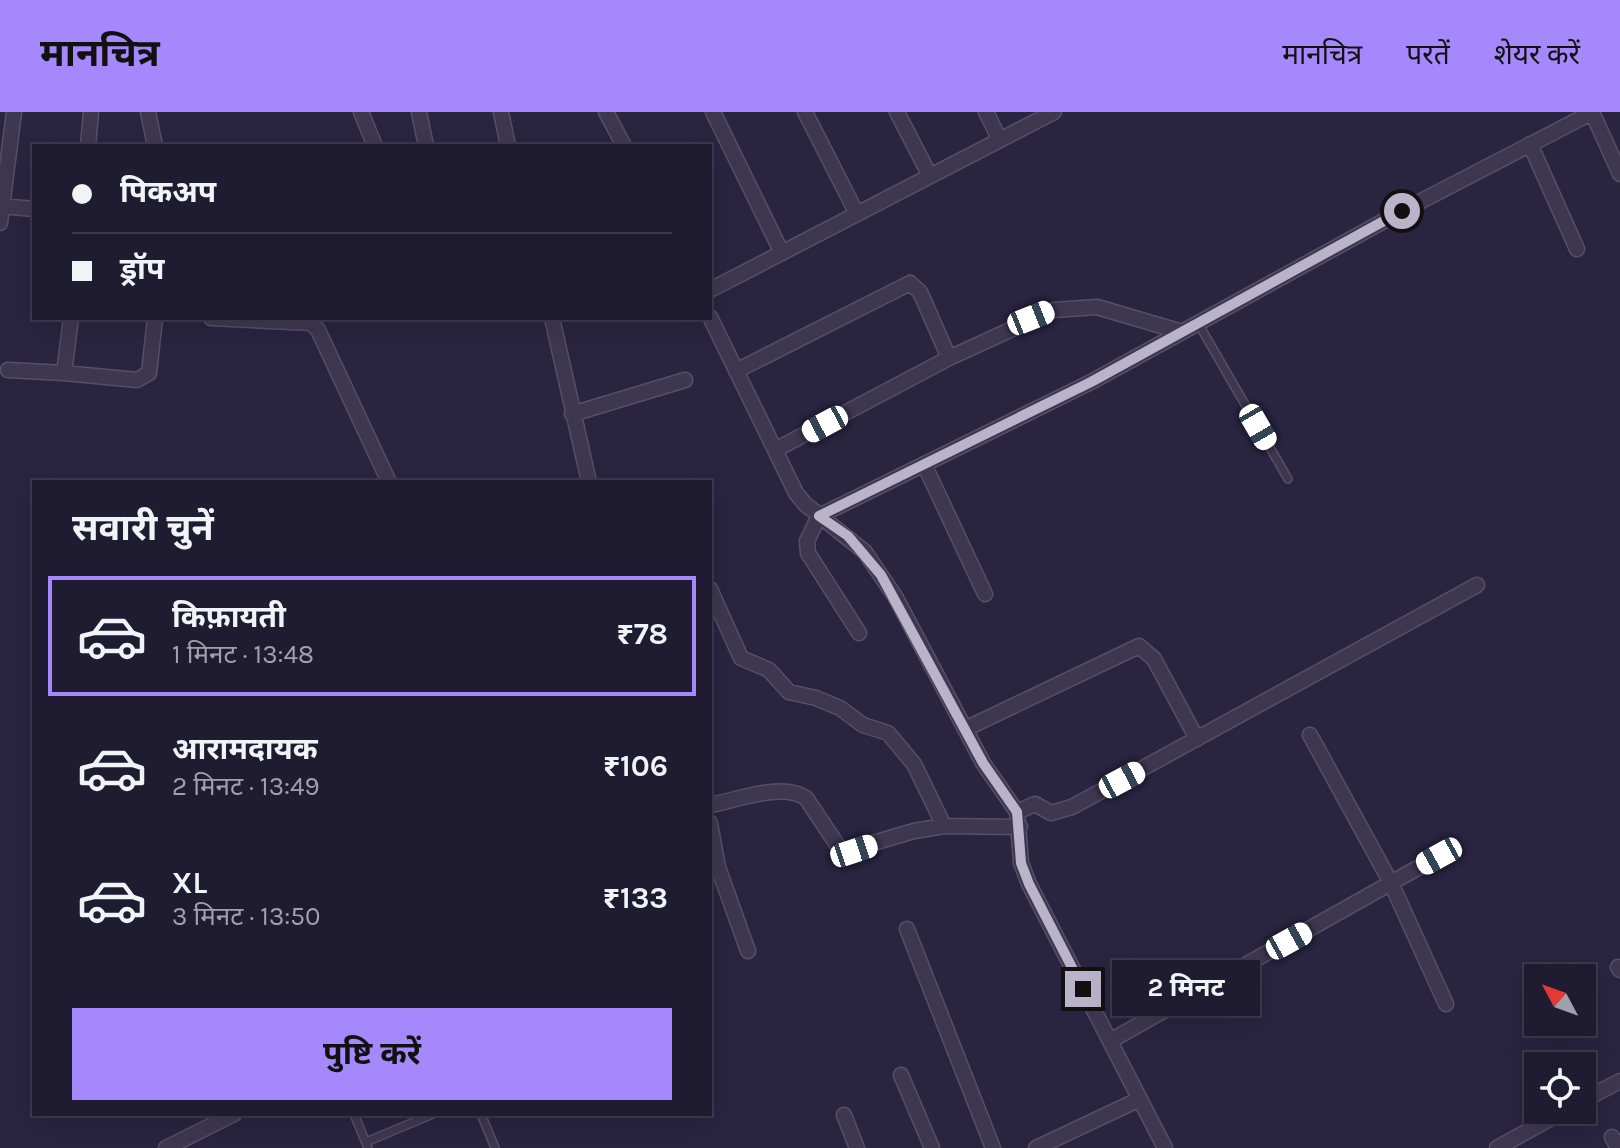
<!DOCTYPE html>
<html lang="hi">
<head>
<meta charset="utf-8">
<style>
	:root { --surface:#1f1b30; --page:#2c283c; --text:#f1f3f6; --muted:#a1a1ab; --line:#3c394c; --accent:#a488fc }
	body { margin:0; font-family:Karla,"Noto Sans Devanagari",sans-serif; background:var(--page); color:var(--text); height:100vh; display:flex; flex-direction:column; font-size:30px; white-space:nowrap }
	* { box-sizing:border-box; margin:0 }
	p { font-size:26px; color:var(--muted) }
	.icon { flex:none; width:44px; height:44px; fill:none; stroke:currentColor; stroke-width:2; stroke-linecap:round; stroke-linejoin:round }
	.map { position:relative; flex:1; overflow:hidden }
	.details { position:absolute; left:32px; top:368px; width:680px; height:636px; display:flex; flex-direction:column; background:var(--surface); border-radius:0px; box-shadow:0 8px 32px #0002,0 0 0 2px var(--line) }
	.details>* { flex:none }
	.top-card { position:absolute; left:32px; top:32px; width:680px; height:176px; border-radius:0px; box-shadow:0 8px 32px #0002,0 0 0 2px var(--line); display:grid; align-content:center; height:176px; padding:0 40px; background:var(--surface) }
	.needle { width:52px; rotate:311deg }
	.controls { position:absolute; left:1524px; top:852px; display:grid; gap:16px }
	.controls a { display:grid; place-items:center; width:72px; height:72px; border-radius:0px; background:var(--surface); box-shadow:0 8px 32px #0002,0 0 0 2px var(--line); font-size:40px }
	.end { position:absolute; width:36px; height:36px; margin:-18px; border:10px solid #bab4ca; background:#111; box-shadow:0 0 0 4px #111 }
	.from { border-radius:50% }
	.bubble { position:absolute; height:56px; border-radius:0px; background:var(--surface); box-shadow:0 8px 32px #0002,0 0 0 2px var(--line); font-size:26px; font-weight:700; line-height:56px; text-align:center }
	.car { position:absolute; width:24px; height:48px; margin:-24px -12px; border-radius:10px; box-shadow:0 0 6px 2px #0007; background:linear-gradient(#fff 24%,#345 0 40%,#fff 0 76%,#345 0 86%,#fff 0) }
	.top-card b { display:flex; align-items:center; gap:28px; height:76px; font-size:30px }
	.top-card b+b { border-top:2px solid var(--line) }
	.top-card i { width:20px; height:20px; background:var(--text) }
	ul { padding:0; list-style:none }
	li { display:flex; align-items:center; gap:24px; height:120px; margin:0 16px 12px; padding:0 24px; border:4px solid transparent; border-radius:0px }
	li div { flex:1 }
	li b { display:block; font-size:30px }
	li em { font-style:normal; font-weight:700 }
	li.current { border-color:var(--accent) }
	li>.icon { width:72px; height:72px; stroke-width:1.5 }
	h2 { padding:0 40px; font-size:36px; line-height:96px }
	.action { display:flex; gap:16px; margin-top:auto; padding:16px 40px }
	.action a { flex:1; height:92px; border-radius:0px; background:var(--accent); color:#111; font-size:32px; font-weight:700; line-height:92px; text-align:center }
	header { display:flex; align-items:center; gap:48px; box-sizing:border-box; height:112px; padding:0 40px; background:var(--accent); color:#111 }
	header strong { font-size:38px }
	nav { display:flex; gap:44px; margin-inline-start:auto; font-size:28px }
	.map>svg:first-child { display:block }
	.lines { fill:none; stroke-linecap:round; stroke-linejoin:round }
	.lane-casing { stroke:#555067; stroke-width:10 }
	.street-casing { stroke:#555067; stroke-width:17 }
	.lane { stroke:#3d3850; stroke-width:7 }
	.street { stroke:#3d3850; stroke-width:14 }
	.route { stroke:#bab4ca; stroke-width:10 }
</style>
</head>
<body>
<header>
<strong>मानचित्र</strong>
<nav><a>मानचित्र</a><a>परतें</a><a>शेयर करें</a></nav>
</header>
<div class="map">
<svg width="1620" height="1036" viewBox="0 0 1620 1036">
	<rect width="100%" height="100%" fill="#292440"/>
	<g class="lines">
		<defs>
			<path id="lane" d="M1198 211 1288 367
				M354 1002 368 1036
				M481 1002 495 1036
				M366 1030 433 1002"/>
			<path id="street" d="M148 0 155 34
				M361 0 375 34
				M419 0 426 34
				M501 0 508 34
				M606 0 624 34
				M713 0 782 141
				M805 0 857 102
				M897 0 930 64
				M986 0 1000 28
				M1592 0 1620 62
				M1530 32 1577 137
				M88 34 91 0
				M2 94 34 97
				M0 111 14 0
				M710 178 1054 0
				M710 205 796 381 805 392 865 440 896 486 983 651 1017 700 1021 751 1029 772 1165 1036
				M71 206 64 261 137 268 149 261 155 206
				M211 206 311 211 318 218 389 370
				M552 206 589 370
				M8 258 64 261
				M736 259 910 171 920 180 949 246
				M572 302 685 268
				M775 338 949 246 1054 198 1097 195 1182 220
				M924 352 985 482
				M710 477 741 546 769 558 789 580 816 586 840 596 863 613 888 621 914 652 944 714
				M859 521 808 441 807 429 819 404 1091 270 1402 99 1593 0
				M965 617 1139 534 1154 547 1197 627
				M1310 623 1391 771 1446 892
				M710 693C737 688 782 670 806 686L840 737 846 739 914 719 944 714 1020 715
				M1017 700 1035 692 1051 701 1072 695 1477 473
				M710 711 718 755 748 839
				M907 817 993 1036
				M1618 855 1620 858
				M1110 929 1439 744
				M901 963 932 1036
				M1582 989 1620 969
				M844 1003 857 1036
				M1612 1025 1618 1036
				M166 1036 234 1002
				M1036 1036 1140 987
				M1497 1036 1566 998"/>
		</defs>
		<use href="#lane" class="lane-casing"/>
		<use href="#street" class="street-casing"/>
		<use href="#lane" class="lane"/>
		<use href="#street" class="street"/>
	</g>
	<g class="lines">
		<path class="route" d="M1083 877 1029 772 1021 751 1017 700 983 651 881 463 848 424 819 404 1091 270 1402 99"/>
	</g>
</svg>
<div class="controls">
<a><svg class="needle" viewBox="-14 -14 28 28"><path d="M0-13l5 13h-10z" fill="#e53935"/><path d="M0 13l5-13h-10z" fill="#a1a1ab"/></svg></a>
<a><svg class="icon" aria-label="locate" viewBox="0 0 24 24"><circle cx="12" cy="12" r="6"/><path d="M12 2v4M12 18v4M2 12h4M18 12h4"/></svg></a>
</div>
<i class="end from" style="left:1402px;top:99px"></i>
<i class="end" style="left:1083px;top:877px"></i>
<div class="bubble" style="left:1112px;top:848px;width:148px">2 मिनट</div>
<i class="car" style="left:1031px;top:206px;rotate:68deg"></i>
<i class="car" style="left:825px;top:312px;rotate:242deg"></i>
<i class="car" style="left:1258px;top:315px;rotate:150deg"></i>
<i class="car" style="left:1122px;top:668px;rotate:62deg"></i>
<i class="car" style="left:854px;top:739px;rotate:72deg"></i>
<i class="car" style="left:1439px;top:744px;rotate:241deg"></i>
<i class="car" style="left:1289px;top:829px;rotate:61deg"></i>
<div class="top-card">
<b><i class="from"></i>पिकअप</b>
<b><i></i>ड्रॉप</b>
</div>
<section class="details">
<h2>सवारी चुनें</h2>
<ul>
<li class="current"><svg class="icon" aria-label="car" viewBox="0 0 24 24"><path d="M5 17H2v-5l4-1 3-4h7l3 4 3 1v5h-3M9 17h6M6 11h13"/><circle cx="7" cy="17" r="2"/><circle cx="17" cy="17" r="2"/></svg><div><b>किफ़ायती</b><p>1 मिनट · 13:48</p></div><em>₹78</em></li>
<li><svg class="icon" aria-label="car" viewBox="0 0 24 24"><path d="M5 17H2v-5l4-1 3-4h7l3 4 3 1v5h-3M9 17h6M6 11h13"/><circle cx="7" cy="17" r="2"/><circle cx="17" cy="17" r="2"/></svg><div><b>आरामदायक</b><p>2 मिनट · 13:49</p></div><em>₹106</em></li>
<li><svg class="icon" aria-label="car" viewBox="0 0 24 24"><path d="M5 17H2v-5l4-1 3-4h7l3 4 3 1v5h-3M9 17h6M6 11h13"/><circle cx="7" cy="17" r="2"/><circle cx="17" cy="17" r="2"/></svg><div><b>XL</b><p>3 मिनट · 13:50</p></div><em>₹133</em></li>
</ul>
<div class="action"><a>पुष्टि करें</a></div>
</section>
</div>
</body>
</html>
